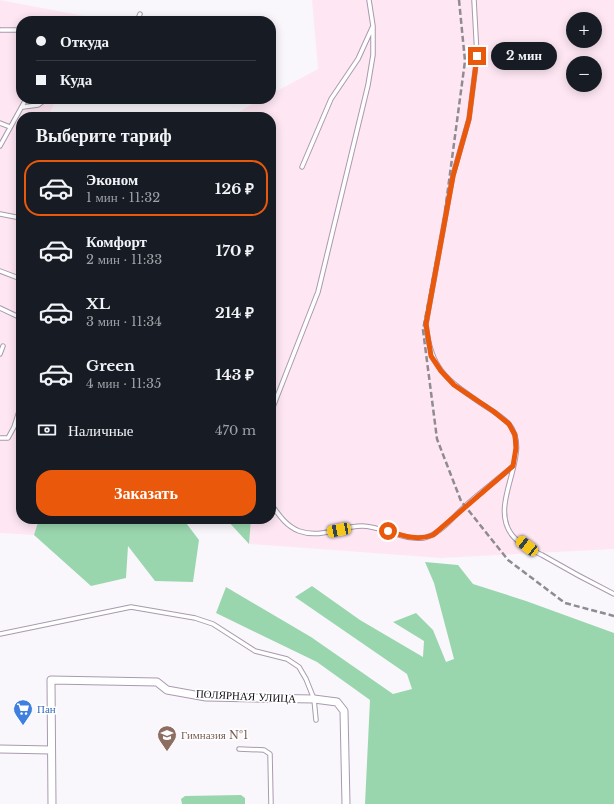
<!DOCTYPE html>
<html lang="ru">
<head>
<meta charset="utf-8">
<style>
	:root { --surface:#171b24; --page:#20242c; --text:#f1f3f6; --muted:#9ea1a6; --line:#363941; --accent:#ea580c }
	body { margin:0; font-family:"Libre Baskerville",serif; background:var(--page); color:var(--text); height:100vh; display:flex; flex-direction:column; font-size:15px; white-space:nowrap }
	* { box-sizing:border-box; margin:0 }
	p { font-size:13px; color:var(--muted) }
	.icon { flex:none; width:22px; height:22px; fill:none; stroke:currentColor; stroke-width:2; stroke-linecap:round; stroke-linejoin:round }
	.map { position:relative; flex:1; overflow:hidden }
	.sheet { position:absolute; left:16px; top:112px; width:260px; height:412px; display:flex; flex-direction:column; background:var(--surface); border-radius:16px; box-shadow:0 2px 10px #0003 }
	.sheet>* { flex:none }
	.top-card { position:absolute; left:16px; top:16px; width:260px; height:88px; border-radius:16px; box-shadow:0 2px 10px #0003; display:grid; align-content:center; height:88px; padding:0 20px; background:var(--surface) }
	.fabs { position:absolute; left:566px; top:12px; display:grid; gap:8px }
	.fabs a { display:grid; place-items:center; width:36px; height:36px; border-radius:50%; background:var(--surface); box-shadow:0 2px 10px #0003; font-size:20px }
	.end { position:absolute; width:18px; height:18px; margin:-9px; border:5px solid #ea580c; background:#fff; box-shadow:0 0 0 2px #fff }
	.from { border-radius:50% }
	.bubble { position:absolute; height:28px; border-radius:14px; background:var(--surface); box-shadow:0 2px 10px #0003; font-size:13px; font-weight:700; line-height:28px; text-align:center }
	.car { position:absolute; width:12px; height:24px; margin:-12px -6px; border-radius:5px; box-shadow:0 0 3px 1px #0007; background:linear-gradient(#f5c518 24%,#345 0 40%,#f5c518 0 76%,#345 0 86%,#f5c518 0) }
	.top-card b { display:flex; align-items:center; gap:14px; height:38px; font-size:15px }
	.top-card b+b { border-top:1px solid var(--line) }
	.top-card i { width:10px; height:10px; background:var(--text) }
	ul { padding:0; list-style:none }
	li { display:flex; align-items:center; gap:12px; height:56px; margin:0 8px 6px; padding:0 12px; border:2px solid transparent; border-radius:16px }
	li div { flex:1 }
	li b { display:block; font-size:15px }
	li em { font-style:normal; font-weight:700 }
	li.on { border-color:var(--accent) }
	li>.icon { width:36px; height:36px; stroke-width:1.5 }
	h2 { padding:0 20px; font-size:18px; line-height:48px }
	.pay { display:flex; align-items:center; gap:10px; height:44px; padding:0 20px; font-size:15px }
	.pay p { margin-inline-start:auto }
	.action { display:flex; gap:8px; margin-top:auto; padding:8px 20px }
	.action a { flex:1; height:46px; border-radius:16px; background:var(--accent); color:#fff; font-size:16px; font-weight:700; line-height:46px; text-align:center }
	.map>svg:first-child { display:block }
	.industrial { fill:#fee7f3; fill-rule:evenodd }
	.green { fill:#99d6ae }
	.lines { fill:none; stroke-linecap:round; stroke-linejoin:round }
	.lane-casing { stroke:#a89ab0; stroke-width:5.5 }
	.street-casing { stroke:#a89ab0; stroke-width:9 }
	.lane { stroke:#fff; stroke-width:3.5 }
	.street { stroke:#fff; stroke-width:7 }
	.rail { stroke:#8f8b91; stroke-width:2.5; stroke-dasharray:6 3; stroke-linecap:butt }
	.route { stroke:#ea580c; stroke-width:5 }
	.labels { text-anchor:middle; stroke-width:3; stroke-linejoin:round; paint-order:stroke }
	.street-label { font-size:11px; fill:#100b13; stroke:#fff }
	.shop-label { font-size:11px; fill:#366cbe; stroke:#fff; text-anchor:start }
	.education-label { font-size:11px; fill:#785e54; stroke:#fff; text-anchor:start }
</style>
</head>
<body>
<div class="map">
<svg width="614" height="804" viewBox="0 0 614 804">
	<rect width="100%" height="100%" fill="#faf7fc"/>
	<path class="industrial" d="M0 0 84 16 88 21H21V99H57L47 117H21V519H39L34 535 0 533Z
		M312 0H614V549L441 558 249 544 251 519H271V117H230L261 99H271V94L318 69ZM573 19H595V41H573ZM573 63H595V85H573Z"/>
	<path class="green" d="M39 519H183L199 540 193 582 155 581 128 546 126 578 91 586 34 535Z
		M226 519H251L249 544Z
		M425 562 458 565 473 584 526 601 614 633V804H365L370 700 317 662 216 613 226 587 311 637 393 694 412 689 407 674 295 597 312 586 360 620 423 657 424 641 393 622 416 613 433 630 446 662 454 659 434 583Z
		M241 795 245 798V804H182L181 799 185 796Z"/>
	<g class="lines">
		<defs>
			<path id="lane" d="M474 0 477 56 469 119 453 175 426 324C430 369 447 380 482 404 491 410 502 416 509 424 534 454 487 503 512 535 519 544 532 550 542 555 566 569 590 582 614 594
				M137 21 140 14
				M1 30H21
				M23 107 38 105 46 99
				M0 123 10 127
				M0 146 26 99
				M302 167 331 99 358 59 373 26 369 0
				M0 214 21 218
				M0 271 21 279
				M0 308 21 318
				M0 354 3 346
				M271 412 318 292 368 85 373 55V26
				M0 438H8L14 427 21 405
				M271 504C279 515 286 526 299 531 321 539 340 526 362 526 384 526 412 546 432 535 445 529 454 516 464 507 479 493 497 480 513 466
				M0 634 131 607 195 618 213 624 255 651 287 659 299 667 306 679 314 699 316 720
				M239 749 264 750 270 754 271 804"/>
			<path id="street" d="M0 749 51 750
				M52 804 51 680 157 682 167 690 206 697 314 699 337 702 344 711 346 804"/>
		</defs>
		<use href="#lane" class="lane-casing"/>
		<use href="#street" class="street-casing"/>
		<use href="#lane" class="lane"/>
		<use href="#street" class="street"/>
		<path class="rail" d="M459 0 465 61 443 226 423 330 437 439 461 501 508 560 565 603 614 616"/>
	</g>
	<g class="lines">
		<path class="route" d="M388 531C404 536 417 541 433 535L513 466 516 448 515 435 509 424 493 411 454 385 441 371 431 356 426 324 453 176 469 119 477 56"/>
	</g>
	<defs>
		<symbol id="supermarket-pin" viewBox="-11 -11 22 30"><path d="M0 17L-7.5 6A9.5 9.5 0 1 1 7.5 6Z" fill="#3f7fe0" stroke="#fff"/><path d="M-6-5.5h2.5l.6 2H6L4.5 2H-2.5L-4.4-4H-6ZM-1.5 3.2a1.3 1.3 0 1 0 .1 0ZM3 3.2a1.3 1.3 0 1 0 .1 0Z" fill="#fff"/></symbol>
		<symbol id="school-pin" viewBox="-11 -11 22 30"><path d="M0 17L-7.5 6A9.5 9.5 0 1 1 7.5 6Z" fill="#8d6e63" stroke="#fff"/><path d="M0-5L7-2L0 1L-7-2ZM-4 1L0 2.5L4 1V4Q0 6-4 4Z" fill="#fff"/></symbol>
	</defs>
	<g fill-rule="evenodd">
		<use href="#supermarket-pin" x="12" y="698" width="22" height="30"/>
		<use href="#school-pin" x="156" y="724" width="22" height="30"/>
	</g>
	<g class="labels">
		<g class="street-label">
			<text transform="translate(246 696) rotate(3)" y="4">ПОЛЯРНАЯ УЛИЦА</text>
		</g>
		<g class="shop-label">
			<text x="37" y="713">Пан</text>
		</g>
		<g class="education-label">
			<text x="181" y="739">Гимназия №1</text>
		</g>
	</g>
</svg>
<div class="fabs">
<a>+</a>
<a>−</a>
</div>
<i class="end from" style="left:388px;top:531px"></i>
<i class="end" style="left:477px;top:56px"></i>
<div class="bubble" style="left:491px;top:42px;width:66px">2 мин</div>
<i class="car" style="left:339px;top:530px;rotate:259deg"></i>
<i class="car" style="left:527px;top:546px;rotate:308deg"></i>
<div class="top-card">
<b><i class="from"></i>Откуда</b>
<b><i></i>Куда</b>
</div>
<section class="sheet">
<h2>Выберите тариф</h2>
<ul>
<li class="on"><svg class="icon" aria-label="car" viewBox="0 0 24 24"><path d="M5 17H2v-5l4-1 3-4h7l3 4 3 1v5h-3M9 17h6M6 11h13"/><circle cx="7" cy="17" r="2"/><circle cx="17" cy="17" r="2"/></svg><div><b>Эконом</b><p>1 мин · 11:32</p></div><em>126 ₽</em></li>
<li><svg class="icon" aria-label="car" viewBox="0 0 24 24"><path d="M5 17H2v-5l4-1 3-4h7l3 4 3 1v5h-3M9 17h6M6 11h13"/><circle cx="7" cy="17" r="2"/><circle cx="17" cy="17" r="2"/></svg><div><b>Комфорт</b><p>2 мин · 11:33</p></div><em>170 ₽</em></li>
<li><svg class="icon" aria-label="car" viewBox="0 0 24 24"><path d="M5 17H2v-5l4-1 3-4h7l3 4 3 1v5h-3M9 17h6M6 11h13"/><circle cx="7" cy="17" r="2"/><circle cx="17" cy="17" r="2"/></svg><div><b>XL</b><p>3 мин · 11:34</p></div><em>214 ₽</em></li>
<li><svg class="icon" aria-label="car" viewBox="0 0 24 24"><path d="M5 17H2v-5l4-1 3-4h7l3 4 3 1v5h-3M9 17h6M6 11h13"/><circle cx="7" cy="17" r="2"/><circle cx="17" cy="17" r="2"/></svg><div><b>Green</b><p>4 мин · 11:35</p></div><em>143 ₽</em></li>
</ul>
<div class="pay"><svg class="icon" aria-label="cash" viewBox="0 0 24 24"><path d="M3 7h18v10H3z"/><circle cx="12" cy="12" r="2"/></svg>Наличные<p>470 m</p></div>
<div class="action"><a>Заказать</a></div>
</section>
</div>
</body>
</html>
